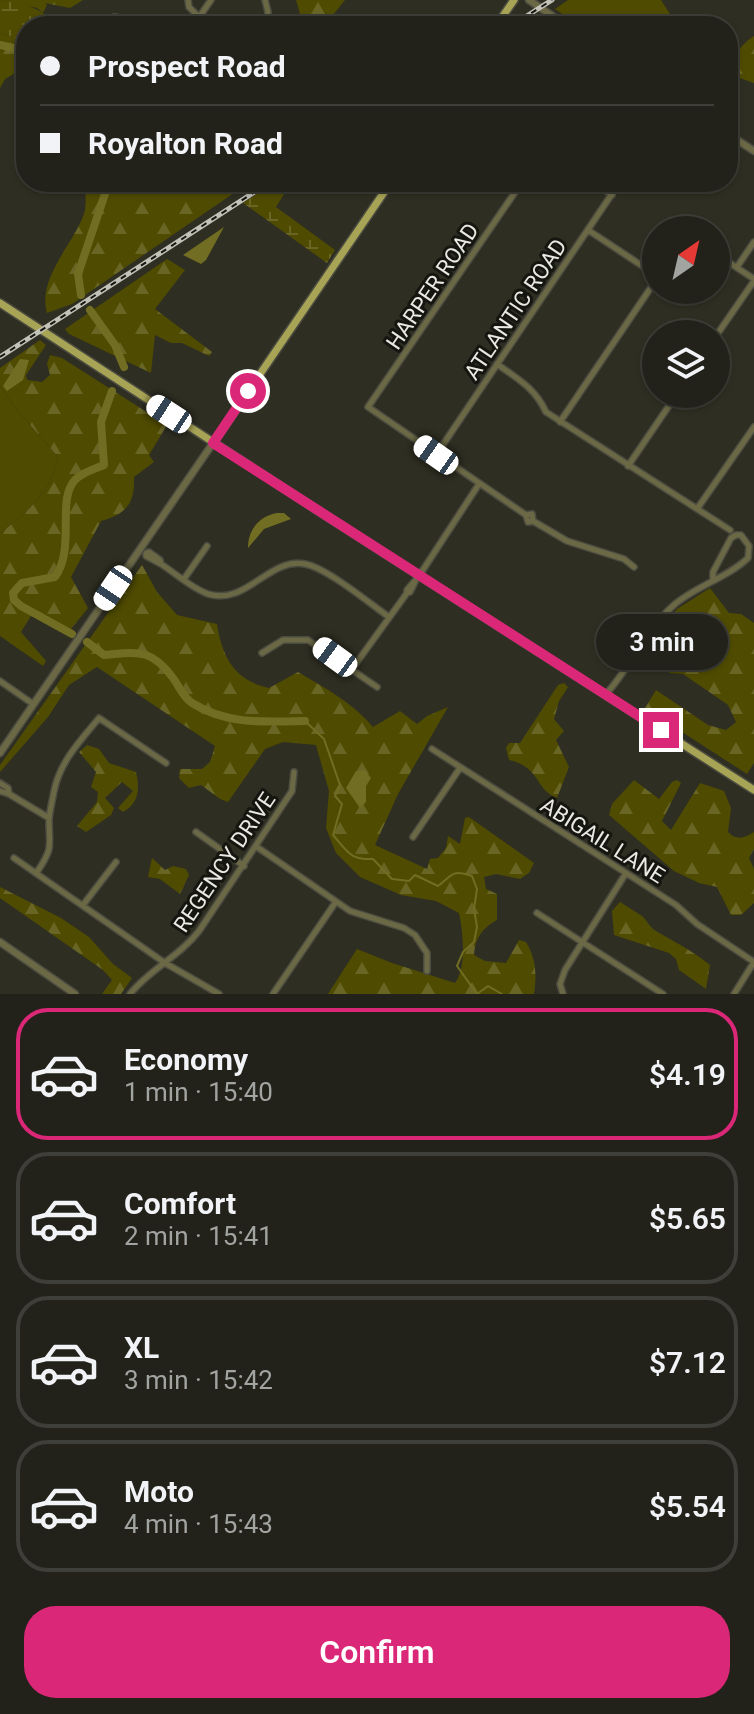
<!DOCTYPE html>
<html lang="en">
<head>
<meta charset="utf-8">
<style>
	:root { --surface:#22221a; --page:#2e2f27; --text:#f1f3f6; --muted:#a2a4a2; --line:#3f3f39; --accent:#db2777 }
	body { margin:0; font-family:Roboto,sans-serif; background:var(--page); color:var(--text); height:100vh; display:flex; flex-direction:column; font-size:30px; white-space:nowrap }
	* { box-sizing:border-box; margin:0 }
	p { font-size:26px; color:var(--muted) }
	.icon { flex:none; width:44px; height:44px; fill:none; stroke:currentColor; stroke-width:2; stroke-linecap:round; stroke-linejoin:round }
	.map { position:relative; height:994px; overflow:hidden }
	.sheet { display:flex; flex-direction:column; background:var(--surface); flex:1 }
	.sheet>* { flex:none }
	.top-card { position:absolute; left:16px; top:16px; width:722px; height:176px; border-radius:32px; box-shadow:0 2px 6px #0004,0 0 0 2px var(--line); display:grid; align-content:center; height:176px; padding:0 24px; background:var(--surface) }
	.needle { width:52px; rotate:34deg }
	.fabs { position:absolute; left:642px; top:216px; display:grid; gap:16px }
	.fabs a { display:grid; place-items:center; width:88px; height:88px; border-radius:50%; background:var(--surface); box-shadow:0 2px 6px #0004,0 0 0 2px var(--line); font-size:40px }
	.end { position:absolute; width:36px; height:36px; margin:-18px; border:10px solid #db2777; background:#fff; box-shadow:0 0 0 4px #fff }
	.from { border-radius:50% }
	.bubble { position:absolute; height:56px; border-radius:28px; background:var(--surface); box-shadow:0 2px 6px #0004,0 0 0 2px var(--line); font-size:26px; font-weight:600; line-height:56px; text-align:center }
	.car { position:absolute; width:24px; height:48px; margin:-24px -12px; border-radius:10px; box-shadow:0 0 6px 2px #0007; background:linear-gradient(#fff 24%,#345 0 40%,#fff 0 76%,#345 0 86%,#fff 0) }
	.top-card b { display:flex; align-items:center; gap:28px; height:76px; font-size:30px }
	.top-card b+b { border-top:2px solid var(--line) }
	.top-card i { width:20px; height:20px; background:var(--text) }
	ul { padding:14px 0 0; list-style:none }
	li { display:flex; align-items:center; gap:24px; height:132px; margin:0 16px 12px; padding:0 8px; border:4px solid var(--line); border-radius:32px }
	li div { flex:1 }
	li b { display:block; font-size:30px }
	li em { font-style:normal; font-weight:600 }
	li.selected { border-color:var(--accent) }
	li>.icon { width:72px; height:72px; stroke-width:1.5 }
	.button { display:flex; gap:16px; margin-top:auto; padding:16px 24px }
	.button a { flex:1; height:92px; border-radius:32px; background:var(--accent); color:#fff; font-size:32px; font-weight:600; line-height:92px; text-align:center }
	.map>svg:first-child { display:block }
	.green { fill:#4f4b00 }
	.forest { fill:url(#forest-firs) }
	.wetland { fill:url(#wetland-marsh) }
	.water { fill:#716d22 }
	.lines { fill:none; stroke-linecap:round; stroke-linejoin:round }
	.stream { stroke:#716d22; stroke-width:2 }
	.river { stroke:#716d22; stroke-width:8 }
	.minor-casing { stroke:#4c4c41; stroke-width:8 }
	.tertiary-casing { stroke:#4c4c41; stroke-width:9 }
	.primary-casing { stroke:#4c4c41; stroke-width:10 }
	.minor { stroke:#6b6945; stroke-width:5 }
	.tertiary { stroke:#6b6945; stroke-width:6 }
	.primary { stroke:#a8a456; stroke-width:7 }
	.rail-casing { stroke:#c2c2b9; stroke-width:5 }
	.rail { stroke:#161610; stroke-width:2; stroke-dasharray:6; stroke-linecap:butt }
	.route { stroke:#db2777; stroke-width:10 }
	.labels { text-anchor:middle; stroke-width:6; stroke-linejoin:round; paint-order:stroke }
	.street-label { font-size:22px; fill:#eaeae2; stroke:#161610 }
</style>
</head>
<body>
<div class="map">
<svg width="754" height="994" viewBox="0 0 754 994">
	<defs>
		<pattern id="forest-firs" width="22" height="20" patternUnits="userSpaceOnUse" patternTransform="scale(2)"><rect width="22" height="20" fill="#4f4b00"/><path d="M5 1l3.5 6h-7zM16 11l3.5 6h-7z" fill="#686525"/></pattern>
		<pattern id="wetland-marsh" width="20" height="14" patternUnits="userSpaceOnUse" patternTransform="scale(2)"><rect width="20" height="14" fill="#4f4b00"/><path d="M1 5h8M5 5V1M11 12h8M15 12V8" fill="none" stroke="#686525"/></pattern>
	</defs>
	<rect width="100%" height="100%" fill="#2e2e22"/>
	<path class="green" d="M568 0H661L677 25 680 23 684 26H580L555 9Z
		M0 386 17 410 58 457C53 490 26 514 0 533Z"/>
	<path class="forest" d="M0 0H83L70 8 45 3 47 5 43 13 37 8Z
		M296 0H345L324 26H296L300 14Z
		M0 33 26 41V72L22 69 5 79 0 88Z
		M754 36V83L734 76 728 83C728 63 737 47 754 36Z
		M85 182H250L72 304 47 313C37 278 73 245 84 214 87 204 85 192 85 182Z
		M167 259 185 270 155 309 212 352 209 356 182 343H171L155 335 151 373 69 334 65 329Z
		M40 340 46 345 26 375 27 380 42 382 50 375 47 364 50 355 62 358 167 425 149 455 154 462 134 477C135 503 127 514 101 521L71 577 88 608 71 629 34 611 21 632 46 661 43 666 0 636V533C26 514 53 490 58 457L17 410 0 386V368Z
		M142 565 157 592 177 615 217 624C222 657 235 681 269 688L298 672C325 688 353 703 373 727L400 711 417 724 427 716 448 707 398 794 375 845 427 869 430 859 438 858 446 848 448 836 460 844 465 818 469 817 534 863 529 873 520 879 496 874 484 877 486 889 497 894V920C483 928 475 937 474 955L485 961 506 963 519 940 526 942C536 959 537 974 534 994H328L357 949 392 963 455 983C467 967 463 932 459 913L436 901 401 895 360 877 336 853 326 828 329 791 316 745 283 742 265 749 228 802 220 799 201 785 189 788 179 778 180 769H202L210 762 215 746 97 667 69 685 48 717 0 772V765Z
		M710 588 729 613 741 614 754 623V763L747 774 645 708 656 690 708 725 726 730 736 722 728 705 683 674 670 673 653 662 649 645 677 609Z
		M564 683 568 687 559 701 554 719 564 731 556 740 569 767 557 798C535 790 541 767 509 760L506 748 509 743H520L558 685Z
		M87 745 99 749 109 763 136 772C140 789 139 803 123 812L118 808 133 791 122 782 105 798 114 808 111 815 86 832 77 826 97 802 98 792 91 787 96 772 79 752Z
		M634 780 659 799 672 782 677 780 681 783 662 821 671 830 700 783 724 791 731 808 728 832C736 841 745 838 754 832V849L749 858 754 869V903L741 915H731L717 887 699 883 674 871 609 815 612 804Z
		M152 858 165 870 173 866 186 869 189 875 180 894 160 879 148 877Z
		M0 887 61 918 89 937 113 964 132 978 121 994H102L112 980 103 970 0 898Z
		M620 902C627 907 635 911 642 916 647 920 650 928 656 931 673 941 693 951 710 965L706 989 679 970 676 959 669 953 614 935 612 911Z"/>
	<path class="wetland" d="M0 0C21 4 44 6 54 26H26V41L0 33Z
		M275 182 291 183 276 207 335 250 327 263 243 203Z"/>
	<path class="water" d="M224 227 206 260 201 264 183 255Z
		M20 359 29 360 23 380 7 391 3 386Z
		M277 513H284L291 519 264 529 248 548C248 530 259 516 277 513Z
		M365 770 371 778 366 786V802L360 808 346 788 356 771Z"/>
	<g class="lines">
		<path class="stream" d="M305 721 324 739 340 785 335 796 342 804 333 835C348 852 350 860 373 859L392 879 409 881 415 875 438 886C453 875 451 869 472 876L477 889 474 909 477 927 474 942 463 952 457 966 477 994 488 986 502 994"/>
		<path class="river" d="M0 45 26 51
			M81 295 78 274 109 182
			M90 310 115 345 124 367
			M72 634 21 606 14 600 13 593 22 583 55 577C76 548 56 500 75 480 82 472 95 469 104 465L101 422 112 391
			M87 642 104 655C138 652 151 648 173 678 179 686 183 697 192 703 227 725 265 722 305 721"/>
		<defs>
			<path id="minor" d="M188 0 189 7 199 17
				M265 0 268 12 266 26
				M109 26V20L114 17 120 18 122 26
				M193 26 211 0
				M522 182 368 407 526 515
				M594 182 612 195
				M588 230 656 275
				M716 254 754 279
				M737 267 754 242
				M716 336 754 281
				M497 364C518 379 535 388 546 412L730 530
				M560 422 656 280
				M436 455 620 182
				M628 466 677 394
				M697 509 754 427
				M533 521 532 514 526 515 528 522 533 521 567 541 624 559 634 567
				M149 552 160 560 161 564 146 556V553Z
				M161 564C175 573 191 588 208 594 246 606 269 557 305 564 327 568 369 603 389 617
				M184 579 207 546
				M415 582 410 592 407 593V590L419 576 479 484
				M262 653 283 640H308L377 687
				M352 669 407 593
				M0 681 33 704
				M606 694C631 667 645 630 674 605 696 586 727 578 748 558L749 546 741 535H736L731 538 713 572V579
				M432 749 676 905 697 924 754 962
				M0 783 8 788 9 794
				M0 791 9 794 49 818
				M196 832 244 866
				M413 837 460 768
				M257 847 350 911 404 928 415 935 427 953V971
				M14 858 165 963 219 994
				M37 872C54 847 49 847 49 819 50 809 53 797 55 787 62 759 82 739 99 718L166 763
				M83 905 116 862
				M537 913 663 994
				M130 994C150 969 180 956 199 931L292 791 294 772
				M273 994 335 903
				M563 994 560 984 565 970 626 873
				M734 994 754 962"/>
			<path id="tertiary" d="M529 0 567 26
				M728 134 754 151
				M0 753 213 443
				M0 942 75 994"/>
			<path id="primary" d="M496 26 514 0
				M0 303 317 510 754 790
				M213 443 391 182"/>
		</defs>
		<use href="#minor" class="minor-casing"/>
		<use href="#tertiary" class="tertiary-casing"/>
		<use href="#primary" class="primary-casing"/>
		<use href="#minor" class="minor"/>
		<use href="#tertiary" class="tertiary"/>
		<use href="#primary" class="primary"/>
		<defs>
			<path id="rail" d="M511 26 552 0
				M0 357 270 182"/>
		</defs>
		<use href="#rail" class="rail-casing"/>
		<use href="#rail" class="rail"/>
	</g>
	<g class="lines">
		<path class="route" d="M248 391 213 443 661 730"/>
	</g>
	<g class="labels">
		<g class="street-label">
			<text transform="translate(432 286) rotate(-56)" y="8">HARPER ROAD</text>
			<text transform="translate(515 309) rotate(-56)" y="8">ATLANTIC ROAD</text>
			<text transform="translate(603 840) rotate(32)" y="8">ABIGAIL LANE</text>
			<text transform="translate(224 862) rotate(-56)" y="8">REGENCY DRIVE</text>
		</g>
	</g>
</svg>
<div class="fabs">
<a><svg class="needle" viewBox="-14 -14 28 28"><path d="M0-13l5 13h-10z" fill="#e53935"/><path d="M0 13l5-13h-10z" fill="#a2a4a2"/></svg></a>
<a><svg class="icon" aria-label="layers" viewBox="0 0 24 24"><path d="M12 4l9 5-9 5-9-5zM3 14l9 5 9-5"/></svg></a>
</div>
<i class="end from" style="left:248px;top:391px"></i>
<i class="end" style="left:661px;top:730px"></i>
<div class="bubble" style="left:596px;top:614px;width:132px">3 min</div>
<i class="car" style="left:169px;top:414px;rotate:303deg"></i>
<i class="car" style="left:436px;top:455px;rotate:305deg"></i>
<i class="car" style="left:113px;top:588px;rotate:214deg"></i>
<i class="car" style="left:335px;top:657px;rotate:306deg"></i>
<div class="top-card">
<b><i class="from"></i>Prospect Road</b>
<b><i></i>Royalton Road</b>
</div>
</div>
<section class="sheet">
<ul>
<li class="selected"><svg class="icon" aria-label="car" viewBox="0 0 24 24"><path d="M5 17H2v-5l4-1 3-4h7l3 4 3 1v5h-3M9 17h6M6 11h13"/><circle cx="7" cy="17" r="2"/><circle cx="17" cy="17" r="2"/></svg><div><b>Economy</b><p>1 min · 15:40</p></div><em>$4.19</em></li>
<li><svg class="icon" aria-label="car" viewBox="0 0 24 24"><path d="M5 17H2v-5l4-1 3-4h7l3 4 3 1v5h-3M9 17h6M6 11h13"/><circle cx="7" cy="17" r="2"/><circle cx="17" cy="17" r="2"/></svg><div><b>Comfort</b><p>2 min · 15:41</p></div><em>$5.65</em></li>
<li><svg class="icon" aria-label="car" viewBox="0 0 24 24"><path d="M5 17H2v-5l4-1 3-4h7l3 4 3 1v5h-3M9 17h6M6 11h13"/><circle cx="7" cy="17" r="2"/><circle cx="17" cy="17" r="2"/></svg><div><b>XL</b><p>3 min · 15:42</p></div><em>$7.12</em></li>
<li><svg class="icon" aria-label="car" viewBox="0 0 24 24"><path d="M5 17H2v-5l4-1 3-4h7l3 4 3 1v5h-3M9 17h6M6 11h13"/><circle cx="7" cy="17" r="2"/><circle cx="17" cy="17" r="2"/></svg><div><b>Moto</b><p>4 min · 15:43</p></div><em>$5.54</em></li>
</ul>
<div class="button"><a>Confirm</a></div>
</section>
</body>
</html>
